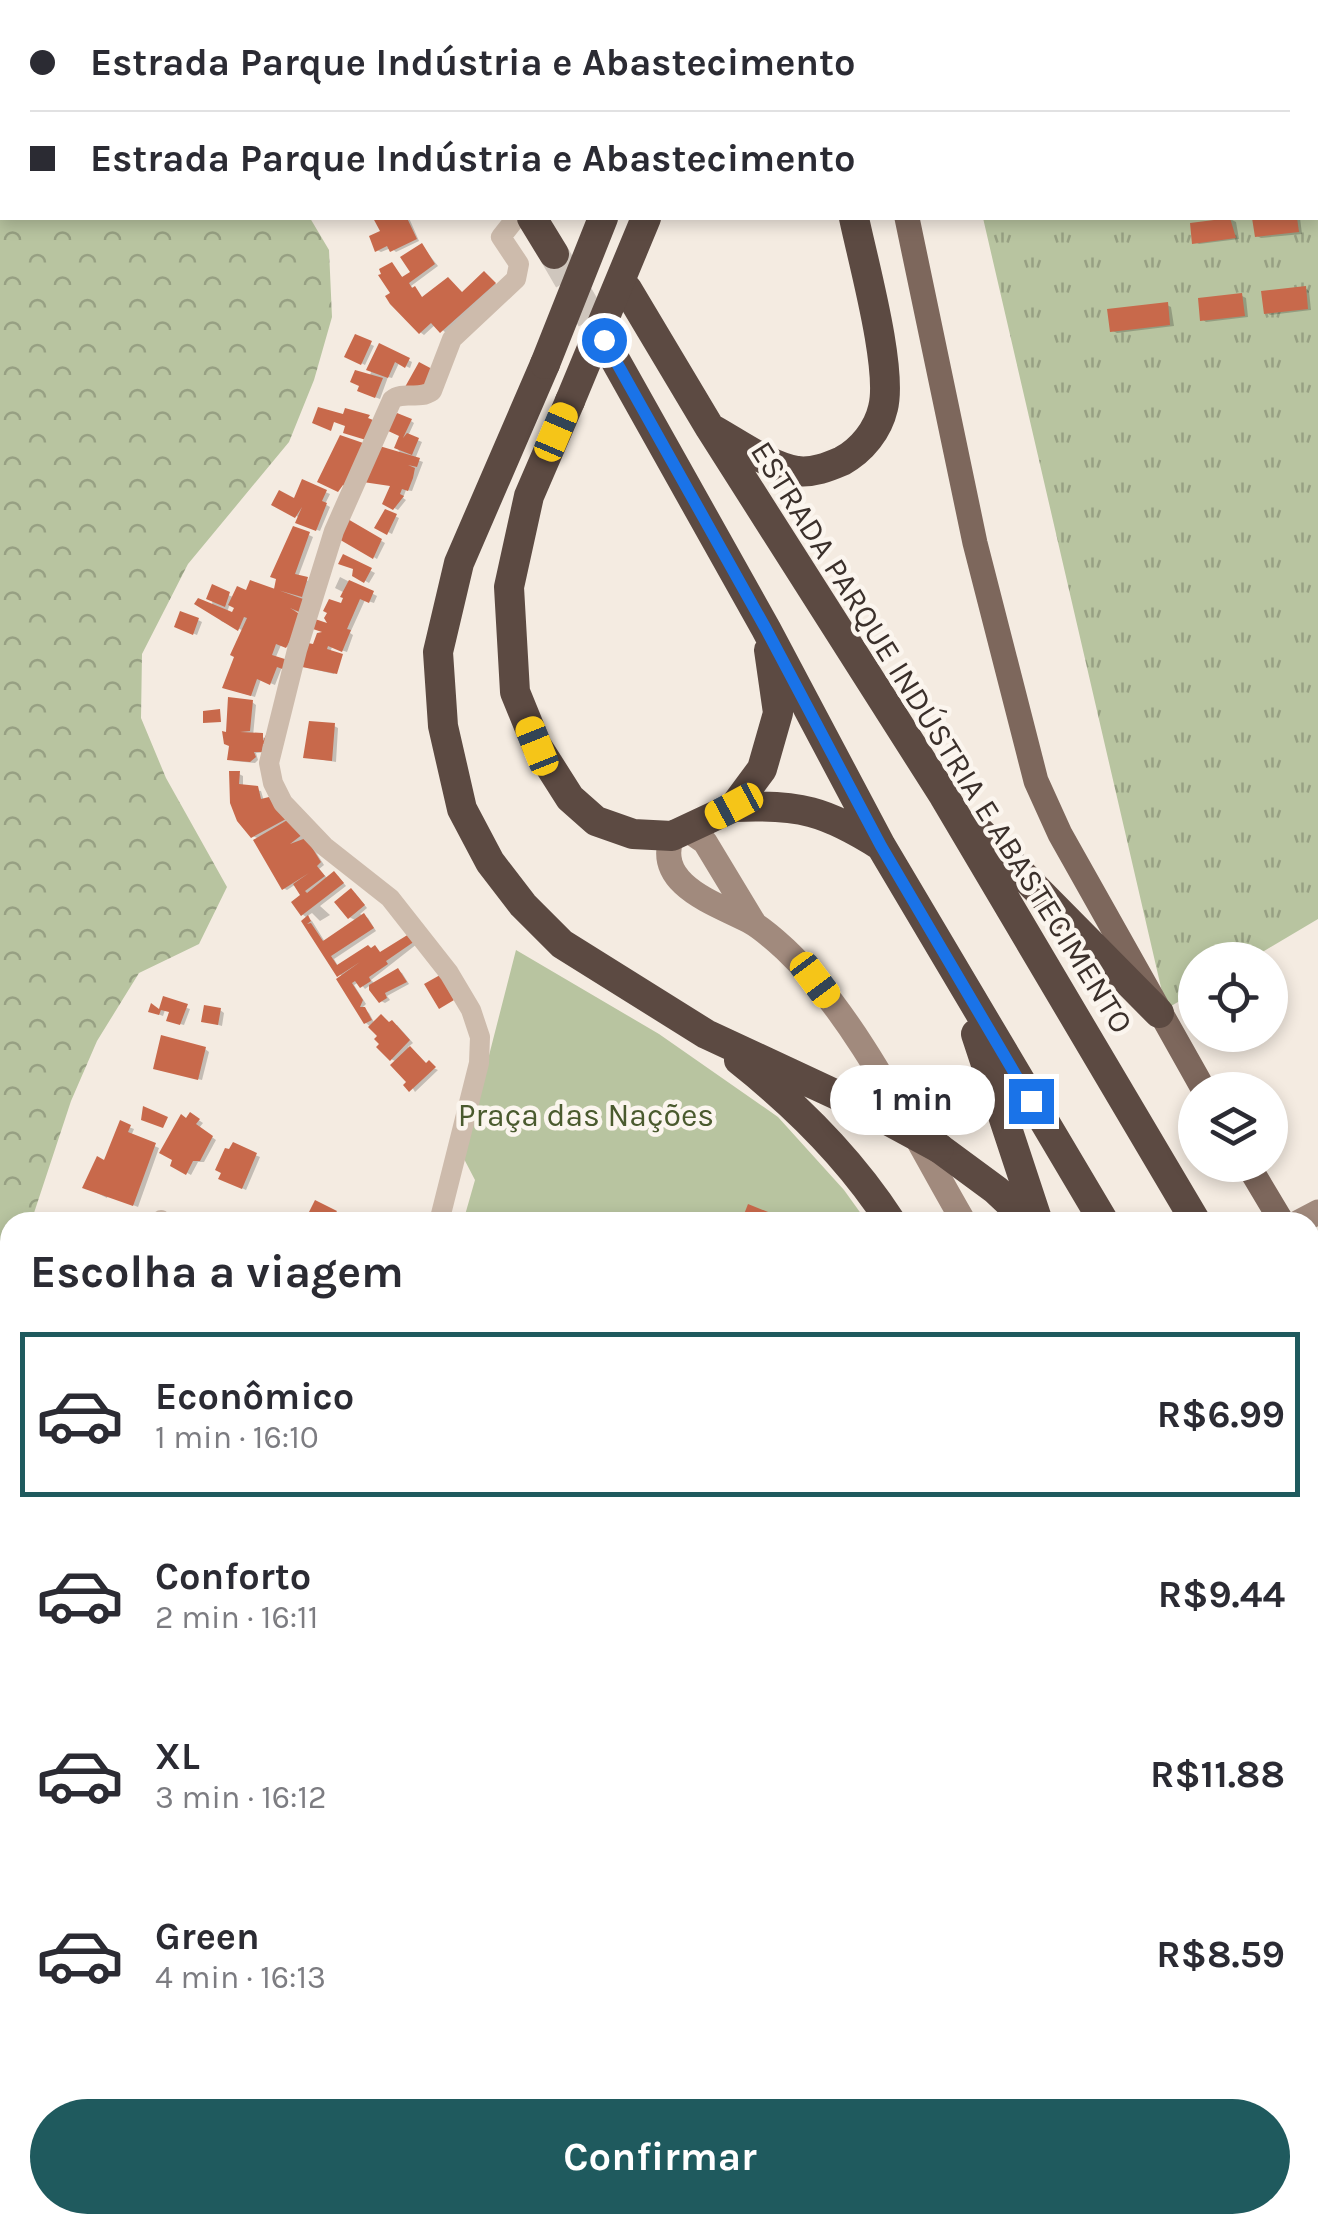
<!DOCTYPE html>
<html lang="pt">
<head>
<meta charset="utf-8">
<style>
	:root { --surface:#fff; --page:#f7f7f7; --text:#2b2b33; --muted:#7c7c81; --line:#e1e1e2; --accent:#1f5a5e }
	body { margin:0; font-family:Karla,sans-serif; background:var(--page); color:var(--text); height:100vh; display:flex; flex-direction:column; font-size:38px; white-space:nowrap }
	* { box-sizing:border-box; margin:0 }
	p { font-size:32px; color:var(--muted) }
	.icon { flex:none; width:55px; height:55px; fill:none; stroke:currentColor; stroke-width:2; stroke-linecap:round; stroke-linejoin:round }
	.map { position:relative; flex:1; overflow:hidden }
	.details { position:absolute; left:0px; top:1212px; width:1320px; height:1022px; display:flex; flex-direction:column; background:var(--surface); border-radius:30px 30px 0 0; box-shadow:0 5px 15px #0003 }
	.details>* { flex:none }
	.guide { position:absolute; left:0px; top:0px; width:1320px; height:220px; box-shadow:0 5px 15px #0003; display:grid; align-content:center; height:220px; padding:0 30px; background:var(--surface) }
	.tools { position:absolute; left:1178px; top:942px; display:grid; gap:20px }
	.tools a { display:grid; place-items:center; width:110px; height:110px; border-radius:50%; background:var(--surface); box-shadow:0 5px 15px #0003; font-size:50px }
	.end { position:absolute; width:45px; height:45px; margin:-22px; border:12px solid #1a73e8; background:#fff; box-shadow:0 0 0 5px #fff }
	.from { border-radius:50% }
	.bubble { position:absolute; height:70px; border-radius:35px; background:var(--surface); box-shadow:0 5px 15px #0003; font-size:32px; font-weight:700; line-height:70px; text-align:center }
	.car { position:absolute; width:30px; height:60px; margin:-30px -15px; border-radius:12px; box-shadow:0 0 8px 2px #0007; background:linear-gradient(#f5c518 24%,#345 0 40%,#f5c518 0 76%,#345 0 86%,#f5c518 0) }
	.guide b { display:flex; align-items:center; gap:35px; height:95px; font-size:38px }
	.guide b+b { border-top:2px solid var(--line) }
	.guide i { width:25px; height:25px; background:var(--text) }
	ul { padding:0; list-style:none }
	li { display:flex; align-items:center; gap:30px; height:165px; margin:0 20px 15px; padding:0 10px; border:5px solid transparent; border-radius:0px }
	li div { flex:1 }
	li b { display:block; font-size:38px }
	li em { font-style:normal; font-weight:700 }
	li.active { border-color:var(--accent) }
	li>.icon { width:90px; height:90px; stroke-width:1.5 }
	h2 { padding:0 30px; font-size:45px; line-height:120px }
	.button { display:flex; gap:20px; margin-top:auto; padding:20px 30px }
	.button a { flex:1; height:115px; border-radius:60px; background:var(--accent); color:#fff; font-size:40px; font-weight:700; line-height:115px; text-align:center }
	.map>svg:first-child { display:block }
	.grass { fill:url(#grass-tufts) }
	.forest { fill:url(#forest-crowns) }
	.green { fill:#b8c4a0 }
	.shadow { fill:#0003; fill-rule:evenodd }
	.building { fill:#c8694b }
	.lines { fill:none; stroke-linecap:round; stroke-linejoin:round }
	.highway-tunnel { stroke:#cfc6bd; stroke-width:30; stroke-dasharray:30 15; stroke-linecap:butt }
	.street { stroke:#cdbbac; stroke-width:20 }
	.secondary { stroke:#a18a7d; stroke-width:25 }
	.primary { stroke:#7d675c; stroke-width:25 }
	.highway { stroke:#5c4a42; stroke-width:30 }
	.highway-bridge { stroke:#5c4a42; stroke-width:30 }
	.route { stroke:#1a73e8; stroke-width:12 }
	.labels { text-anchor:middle; stroke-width:9; stroke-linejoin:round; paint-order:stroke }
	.street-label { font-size:32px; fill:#3b302b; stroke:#fbf5ee }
	.park-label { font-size:32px; fill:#4a5a2e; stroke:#fbf5ee }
</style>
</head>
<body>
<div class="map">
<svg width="1318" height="2234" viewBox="0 0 1318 2234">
	<defs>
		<pattern id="grass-tufts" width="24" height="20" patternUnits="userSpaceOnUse" patternTransform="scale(2.5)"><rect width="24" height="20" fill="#b8c4a0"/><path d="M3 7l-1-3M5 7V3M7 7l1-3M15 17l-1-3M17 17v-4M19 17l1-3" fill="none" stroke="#97a083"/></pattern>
		<pattern id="forest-crowns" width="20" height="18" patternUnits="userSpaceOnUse" patternTransform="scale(2.5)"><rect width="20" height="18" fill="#b8c4a0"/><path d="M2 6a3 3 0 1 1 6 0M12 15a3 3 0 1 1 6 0" fill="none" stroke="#97a083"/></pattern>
	</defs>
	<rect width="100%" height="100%" fill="#f4ebe1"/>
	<path class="grass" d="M932 0H1318V919L1249 960H1195V992L1166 1009 983 218H1318V2Z"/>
	<path class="forest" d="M0 0 170 2H2V218H310L329 250 332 317 314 380 289 442 188 564 142 654 141 718 166 778 227 887 199 944 139 973 97 1041 71 1101 31 1222H10V1849L0 1863Z"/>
	<path class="green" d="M516 950 659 1034 778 1117 844 1190 867 1222H463L475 1180 463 1157Z
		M164 2225H219L248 2234H162Z"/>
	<path class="shadow" d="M376 218H409L419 241 396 252 391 248 381 252 377 250 383 233Z
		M1255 218H1300L1302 234 1261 238 1257 236Z
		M1232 220 1236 222 1239 239 1199 244 1195 242 1193 225Z
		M422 246 438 266 411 286 424 300 463 294 488 276 498 286 446 333 436 324 424 335 420 332 393 294 392 265 404 279 413 273Z
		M1305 288 1309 291 1311 310 1270 315 1266 312Z
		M1242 296 1246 298 1248 317 1206 322 1202 319Z
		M1167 305 1171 307 1174 326 1117 333 1113 331Z
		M356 337 374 346 365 365 348 356Z
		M380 346 412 362 410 368 399 363 392 378 388 377 380 399 364 393 362 385 369 378Z
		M411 421 414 423 408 436 422 442 415 459 423 462 412 491 406 490 403 498 406 500 398 510 385 503 403 457 397 448Z
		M304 483 330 494 325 504 330 507 320 531 302 524 300 518 274 504 296 501Z
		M386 512 399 518 392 534 378 527Z
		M348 522 385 543 377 559 340 537Z
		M309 535 313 537 298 577 311 582 306 614 290 610 291 648 281 645 275 659 282 667 275 685 261 679 255 697 229 689 244 631 221 621 212 607 213 588 235 598 276 593ZM230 604 237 608 233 615 227 612Z
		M344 557 375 573 369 583 355 575 356 569Z
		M340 577 377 596 374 603 365 600 350 633 353 635 347 652 332 647 330 653 340 656 334 674 308 668 315 647 332 627 342 606 345 593 335 588Z
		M198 620 202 622 197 635 181 628Z
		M252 702 256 705 253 736 266 738V752L256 753 258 760 255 763 234 761 230 759 231 745Z
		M334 726 338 728 336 762 306 757Z
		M239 774 243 776V787L261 791 264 801 269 800 310 843 324 865 319 869 328 879 338 876 346 886 320 906 330 915 320 921 312 913 306 917 302 914 304 896 296 884 287 890 283 888 259 839 253 836 232 802Z
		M355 893 367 908 360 914 368 918 376 931 334 959 338 966 375 948 382 954 410 937 417 944 371 980 375 984 398 971 402 973 409 984 387 996 390 1000 385 1003 381 1001 372 984 365 989 359 982 354 985 366 1004 362 1008 369 1013 375 1024 397 1025 413 1043 408 1047 427 1065 438 1070 415 1092 397 1062 391 1059 380 1035 366 1023 343 978 306 925 308 918 312 921 325 942 357 921 349 917Z
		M164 1000 190 1009 184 1025 173 1022 172 1012 165 1010 163 1016 155 1013 153 1007 160 1012Z
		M220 1010 224 1013 222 1026 204 1021Z
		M205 1049 209 1052 202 1080 160 1070Z
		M191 1115 203 1123 199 1128 216 1140 204 1162H198L191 1175 173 1165Z
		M121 1124 134 1129 131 1136 159 1148 138 1207 108 1195 107 1198 85 1187 106 1163Z
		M234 1146 260 1157 246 1190 221 1178Z
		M316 1203 340 1215 336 1222H305Z
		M1310 2224 1318 2226V2233L1306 2227 1304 2233 1279 2225Z
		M323 2225H400L405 2234H347Z
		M985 2225H1115L1113 2234H1000Z"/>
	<path class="building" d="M373 218H407L417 239 390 252 387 246 375 252 369 236 380 231Z
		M1230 218 1236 238 1192 244 1190 223Z
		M1252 218H1297L1299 232 1255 237Z
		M422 243 435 264 409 283 412 288 415 286 422 297 448 277 462 292 484 271 496 283 440 333 431 323 419 334 390 304 385 296 390 293 378 275 381 274 379 269 392 262 402 277 410 272 400 257Z
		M1306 286 1308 309 1264 314 1261 291Z
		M1242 293 1245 316 1200 321 1198 298Z
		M1168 302 1170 325 1110 332 1107 309Z
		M355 334 372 341 361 365 344 357Z
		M379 343 410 358 405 368 395 362 388 378 366 370Z
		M419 362 434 370 420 393 405 387Z
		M355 370 383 378 375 398 357 391 359 386 350 382Z
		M318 407 343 414 345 408 370 415 368 418 373 420 366 440 343 433 345 426 334 422 331 431 312 423Z
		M397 413 412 419 403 438 407 433 419 438 412 455 394 448 399 436 384 429Z
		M340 435 366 444 347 487 343 485 338 492 317 482Z
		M376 445 420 458 417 467 408 465 415 468 413 478 408 491 402 489 400 494 404 496 393 510 382 504 390 486 363 482Z
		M302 479 327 490 322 501 327 503 316 531 295 523 302 507 295 518 271 505 279 490 294 498Z
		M385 509 397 514 387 535 374 528Z
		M346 518 382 539 373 559 337 538Z
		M293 526 310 532 295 574 308 577 302 597 274 589 276 579 270 577Z
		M343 554 372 568 364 583 352 576 353 569 338 564Z
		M250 580 306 600 304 614 290 608 303 616 286 648 276 644 272 655 288 660 285 670 277 667 270 685 257 679 251 696 222 688 234 657 230 655 247 618 244 617 238 631 194 604 198 598 232 612 234 608 228 605 237 586 246 590Z
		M349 580 374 591 369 603 360 599 347 629 351 630 342 652 328 646 327 649 343 654 337 674 302 667 308 643 313 644 317 633 322 632 313 629 315 619 327 623 324 618 327 613 323 611 329 599 341 603 343 598 340 597Z
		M212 584 230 592 225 607 206 599Z
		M180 611 199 618 193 635 174 627Z
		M228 697 253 700 250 731 240 732 263 733V741L268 731 267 744H263L262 752H254L256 757 250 762 227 760 229 746 224 744 222 731 226 732Z
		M220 709 221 722 203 723V711Z
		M309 721 335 723 332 761 303 758Z
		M229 771H240L239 784 258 786 261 799 269 797 286 819 251 838 237 821 230 803Z
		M289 819 303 834 290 844 306 838 321 862 317 866 325 876 305 891 307 893 334 871 344 883 301 916 291 902 300 895 293 884 309 873 282 890 253 840Z
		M351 888 365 905 348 919 334 902Z
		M364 913 374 928 331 956 337 965 368 945 371 948 375 945 380 952 409 934 415 941 386 961 388 964 369 977 371 981 360 988 355 981 352 983 363 1000 360 1007H365L372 1020 364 1024 336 979 360 962 337 977 301 921 308 915 311 921 307 924 311 923 323 941Z
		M398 968 407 982 385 993 387 998 379 1003 369 990V985Z
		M440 975 454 1000 439 1009 424 984Z
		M163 996 188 1004 180 1025 166 1021 169 1012 161 1010 159 1015 148 1012 151 1003 159 1009Z
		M204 1005 221 1008 218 1025 201 1022Z
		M381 1014 389 1022 392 1020 410 1040 390 1061 376 1047 379 1044 374 1039 377 1036 368 1027Z
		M161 1035 206 1047 198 1080 153 1069Z
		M410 1046 426 1063 429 1060 436 1067 409 1092 403 1085 406 1082 390 1065Z
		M143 1106 168 1117 163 1128 141 1120Z
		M190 1112 200 1119 196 1124 213 1136 200 1161H193L186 1175 170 1166 172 1160 159 1153 181 1114 186 1118Z
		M120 1120 131 1125 128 1132 156 1143 133 1206 82 1188 97 1156 104 1160Z
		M233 1142 257 1153 242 1189 218 1179 221 1173 215 1170 225 1148 229 1149Z
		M315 1200 337 1211 330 1222H304Z
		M748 1204 773 1214 770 1222H741Z
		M1318 1801V1888L1313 1891 1318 1899V2064L1310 2050V1805Z
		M39 2225H102L99 2234H36Z
		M105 2225H126L134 2228 132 2234H102Z
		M360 2225H396L393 2234H357Z
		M437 2225H472L475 2228 473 2234H434Z
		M478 2225 492 2230 496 2225H523L520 2234H475Z
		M558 2225H604L629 2233 555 2234Z
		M728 2225H807L814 2229 813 2234H725Z
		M935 2225H974L995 2232 997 2225H1128L1153 2233 932 2234Z
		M1182 2225 1211 2230V2227L1231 2234H1179Z"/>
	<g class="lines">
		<path class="highway-tunnel" d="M554 254 604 340"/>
		<path class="street" d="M160 1222 161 1220
			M439 1222 479 1063 480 1037 471 1010 449 973 390 898 324 846 283 803 273 783 269 763 297 650 334 531 392 400C403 390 418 401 432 391L452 339 516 279 519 264 501 237 516 218
			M248 2225 277 2234
			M639 2225 665 2234
			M1227 2225 1259 2234
			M14 2234 17 2225
			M142 2234 145 2225
			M407 2234 410 2225
			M534 2234 537 2225
			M705 2234 708 2225
			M1165 2234 1167 2225"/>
		<path class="secondary" d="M689 831 705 842 754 923
			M672 836C654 885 715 903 749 921 762 928 774 939 785 949 858 1018 913 1135 964 1222
			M1299 1222 1318 1212
			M1310 2115 1318 2128
			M873 2234 876 2225
			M909 2234 911 2225"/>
		<path class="primary" d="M863 0V2
			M907 218 975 543 1036 781 1060 834 1204 1090
			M1248 1165 1282 1222
			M1310 1270 1318 1284"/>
		<path class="highway" d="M404 0 405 2
			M458 0 459 2
			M693 2 694 0
			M738 2 739 0
			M532 218 554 254
			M627 289 710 428 944 796 1196 1222
			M604 340 766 629 881 846 1104 1222
			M545 364 459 563 438 652 443 726 462 809 490 862 523 905 562 944 706 1034 867 1109
			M570 401 529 496 509 587 515 692 537 746 570 798 596 821 633 834 672 836 734 807 762 769 778 713 769 650
			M714 430C739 444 769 466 797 471 813 473 828 467 842 461 862 450 878 430 883 408 893 369 863 261 854 218
			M734 807C799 804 826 811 881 846
			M978 830 1159 1013
			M976 1034 1038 1222
			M739 1060C797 1106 851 1160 891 1222
			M939 1148 996 1190 1030 1222
			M1310 1417 1318 1431
			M1310 1568 1318 1582
			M1310 1691 1318 1705"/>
		<path class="highway-bridge" d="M545 364 603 218
			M570 401 646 218
			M867 1109 939 1148"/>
	</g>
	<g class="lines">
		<path class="route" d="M604 340 766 629 881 846 1031 1101"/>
	</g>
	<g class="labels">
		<g class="street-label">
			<text transform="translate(942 737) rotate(58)" y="11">ESTRADA PARQUE INDÚSTRIA E ABASTECIMENTO</text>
		</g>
		<g class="park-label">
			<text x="586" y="1126">Praça das Nações</text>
		</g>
	</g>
</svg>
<div class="tools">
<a><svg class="icon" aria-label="locate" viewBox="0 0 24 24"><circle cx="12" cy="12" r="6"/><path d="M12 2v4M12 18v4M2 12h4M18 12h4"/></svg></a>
<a><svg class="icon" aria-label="layers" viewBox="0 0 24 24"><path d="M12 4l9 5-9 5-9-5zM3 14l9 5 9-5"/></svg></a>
</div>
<i class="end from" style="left:604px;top:340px"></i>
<i class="end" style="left:1031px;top:1101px"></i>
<div class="bubble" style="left:830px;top:1065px;width:165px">1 min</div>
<i class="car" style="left:556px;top:432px;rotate:23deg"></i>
<i class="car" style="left:537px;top:746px;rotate:338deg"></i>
<i class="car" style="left:734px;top:806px;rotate:242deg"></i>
<i class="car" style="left:815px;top:980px;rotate:143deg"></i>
<div class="guide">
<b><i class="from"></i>Estrada Parque Indústria e Abastecimento</b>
<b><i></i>Estrada Parque Indústria e Abastecimento</b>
</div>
<section class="details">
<h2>Escolha a viagem</h2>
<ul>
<li class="active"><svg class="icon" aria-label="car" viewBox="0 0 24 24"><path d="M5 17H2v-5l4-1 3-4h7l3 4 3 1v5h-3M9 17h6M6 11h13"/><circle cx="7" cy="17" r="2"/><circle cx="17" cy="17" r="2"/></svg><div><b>Econômico</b><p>1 min · 16:10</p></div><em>R$6.99</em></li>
<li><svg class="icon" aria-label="car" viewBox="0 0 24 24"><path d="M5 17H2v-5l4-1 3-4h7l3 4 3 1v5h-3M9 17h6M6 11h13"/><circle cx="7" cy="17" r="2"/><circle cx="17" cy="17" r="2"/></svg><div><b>Conforto</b><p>2 min · 16:11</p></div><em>R$9.44</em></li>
<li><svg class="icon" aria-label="car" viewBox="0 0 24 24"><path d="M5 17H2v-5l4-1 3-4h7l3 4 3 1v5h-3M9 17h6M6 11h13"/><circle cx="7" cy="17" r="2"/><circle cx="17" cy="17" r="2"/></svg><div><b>XL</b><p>3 min · 16:12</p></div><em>R$11.88</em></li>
<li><svg class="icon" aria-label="car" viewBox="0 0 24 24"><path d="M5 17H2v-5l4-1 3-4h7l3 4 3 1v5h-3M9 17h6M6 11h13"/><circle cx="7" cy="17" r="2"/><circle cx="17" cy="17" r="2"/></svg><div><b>Green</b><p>4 min · 16:13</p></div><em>R$8.59</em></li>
</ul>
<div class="button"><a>Confirmar</a></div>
</section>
</div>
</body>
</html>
